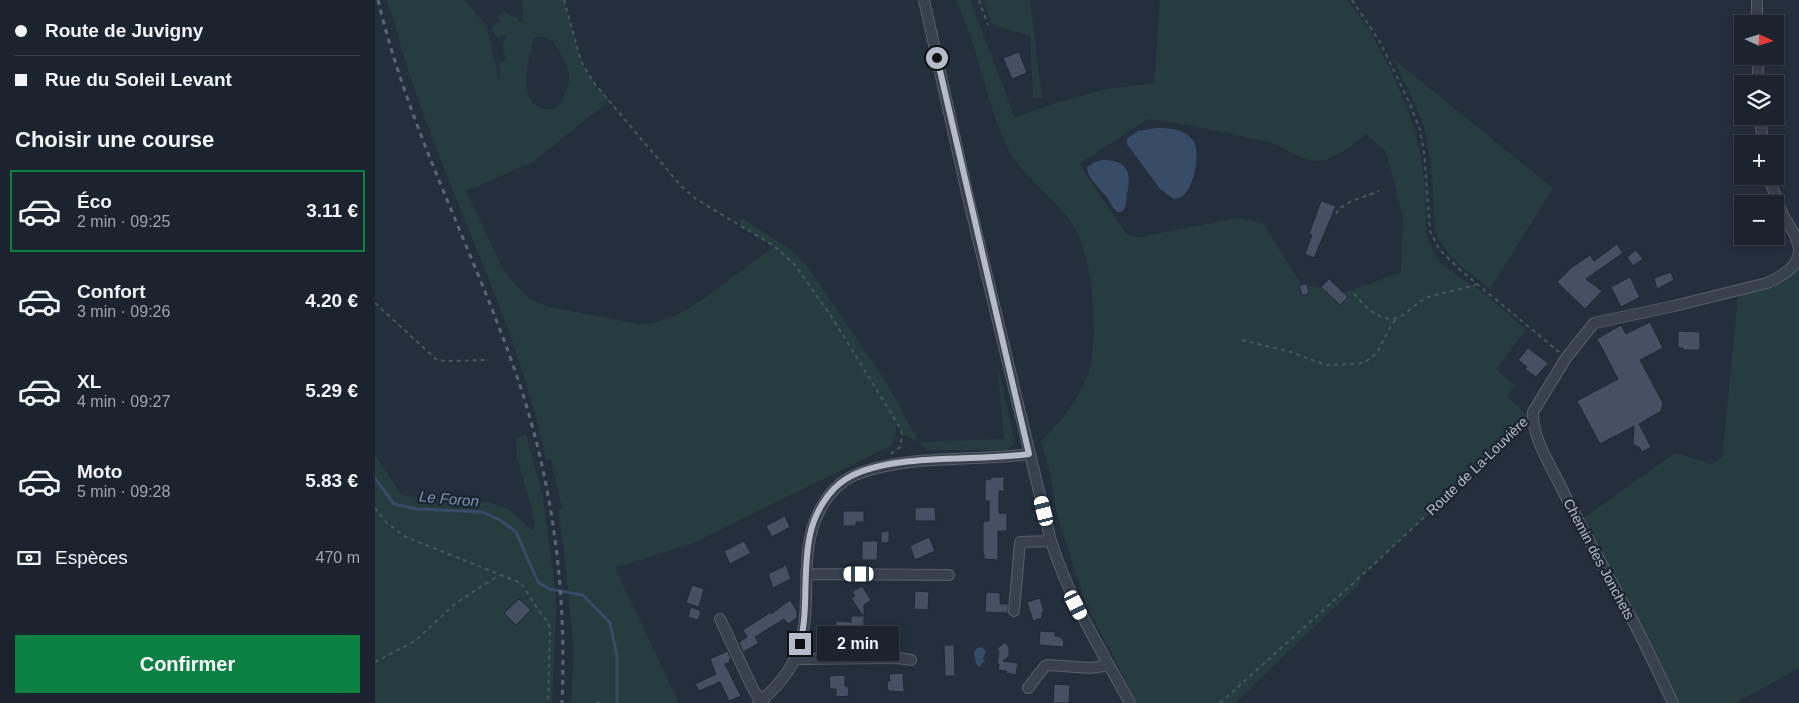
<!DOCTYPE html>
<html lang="fr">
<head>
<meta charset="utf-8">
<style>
	:root { --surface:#1b232e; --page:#242b36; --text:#f1f3f6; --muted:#a0a4aa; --line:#39404a; --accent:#0b8043 }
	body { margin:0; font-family:Helvetica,sans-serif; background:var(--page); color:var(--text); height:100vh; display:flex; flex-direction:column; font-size:19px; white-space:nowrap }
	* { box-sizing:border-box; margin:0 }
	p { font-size:16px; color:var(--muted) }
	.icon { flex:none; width:28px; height:28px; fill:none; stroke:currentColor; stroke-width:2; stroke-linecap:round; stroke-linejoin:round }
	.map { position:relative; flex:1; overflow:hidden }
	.side { display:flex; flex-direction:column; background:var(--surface); width:375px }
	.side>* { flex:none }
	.top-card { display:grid; align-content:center; height:110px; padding:0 15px; background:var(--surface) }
	.needle { width:32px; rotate:94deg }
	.controls { position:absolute; left:1359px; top:15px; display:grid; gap:10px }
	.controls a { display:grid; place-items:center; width:50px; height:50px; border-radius:0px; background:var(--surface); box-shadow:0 2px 8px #0003,0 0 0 1px var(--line); font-size:25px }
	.end { position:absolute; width:22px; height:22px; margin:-11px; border:6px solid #b4bcc9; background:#111; box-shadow:0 0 0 2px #111 }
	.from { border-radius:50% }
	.bubble { position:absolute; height:35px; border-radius:0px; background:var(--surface); box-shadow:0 2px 8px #0003,0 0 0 1px var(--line); font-size:16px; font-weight:600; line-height:35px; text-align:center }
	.car { position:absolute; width:15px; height:30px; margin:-15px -8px; border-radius:6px; box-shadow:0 0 4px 1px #0007; background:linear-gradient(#fff 24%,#345 0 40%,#fff 0 76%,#345 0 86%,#fff 0) }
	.top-card b { display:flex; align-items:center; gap:18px; height:48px; font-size:19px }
	.top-card b+b { border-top:1px solid var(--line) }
	.top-card i { width:12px; height:12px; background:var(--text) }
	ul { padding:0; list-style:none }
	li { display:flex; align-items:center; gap:15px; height:82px; margin:0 10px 8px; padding:0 5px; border:2px solid transparent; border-radius:0px }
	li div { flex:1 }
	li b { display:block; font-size:19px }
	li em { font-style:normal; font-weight:600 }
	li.selected { border-color:var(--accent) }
	li>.icon { width:45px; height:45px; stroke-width:1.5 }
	h2 { padding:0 15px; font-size:22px; line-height:60px }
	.pay { display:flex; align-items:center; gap:12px; height:55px; padding:0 15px; font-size:19px }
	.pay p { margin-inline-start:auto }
	.action { display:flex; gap:10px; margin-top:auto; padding:10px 15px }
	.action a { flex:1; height:58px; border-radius:0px; background:var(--accent); color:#fff; font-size:20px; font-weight:600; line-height:58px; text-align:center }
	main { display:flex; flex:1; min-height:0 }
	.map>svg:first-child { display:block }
	.green { fill:#263c3f; fill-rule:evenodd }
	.water { fill:#394c67 }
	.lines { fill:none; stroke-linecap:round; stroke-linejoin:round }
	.stream { stroke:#394c67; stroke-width:3 }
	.building { fill:#455162; stroke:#1f2835 }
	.minor-casing { stroke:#565f6c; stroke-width:12 }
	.path { stroke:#44595c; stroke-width:2; stroke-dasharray:4 4; stroke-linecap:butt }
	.minor { stroke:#38414e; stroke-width:10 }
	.rail { stroke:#5a6575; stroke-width:3; stroke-dasharray:5 5; stroke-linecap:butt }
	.route { stroke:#b4bcc9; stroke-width:6 }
	.labels { text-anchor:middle; stroke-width:5; stroke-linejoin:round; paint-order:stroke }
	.street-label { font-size:14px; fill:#b4bcc9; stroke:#1d2633 }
	.water-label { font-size:15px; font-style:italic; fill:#7c92b1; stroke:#1d2633 }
</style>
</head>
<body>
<main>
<section class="side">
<div class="top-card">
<b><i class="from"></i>Route de Juvigny</b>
<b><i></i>Rue du Soleil Levant</b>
</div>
<h2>Choisir une course</h2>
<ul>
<li class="selected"><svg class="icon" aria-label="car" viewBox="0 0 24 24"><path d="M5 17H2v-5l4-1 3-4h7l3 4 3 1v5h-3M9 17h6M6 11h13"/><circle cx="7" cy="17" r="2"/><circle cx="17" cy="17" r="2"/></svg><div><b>Éco</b><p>2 min · 09:25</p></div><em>3.11 €</em></li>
<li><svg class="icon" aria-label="car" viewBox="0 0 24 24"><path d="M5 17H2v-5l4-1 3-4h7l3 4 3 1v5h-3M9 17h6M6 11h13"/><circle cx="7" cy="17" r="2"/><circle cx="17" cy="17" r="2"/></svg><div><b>Confort</b><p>3 min · 09:26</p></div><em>4.20 €</em></li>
<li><svg class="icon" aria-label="car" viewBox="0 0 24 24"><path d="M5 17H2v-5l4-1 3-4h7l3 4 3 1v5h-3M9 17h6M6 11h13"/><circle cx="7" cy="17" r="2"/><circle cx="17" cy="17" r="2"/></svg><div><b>XL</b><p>4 min · 09:27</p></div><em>5.29 €</em></li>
<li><svg class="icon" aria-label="car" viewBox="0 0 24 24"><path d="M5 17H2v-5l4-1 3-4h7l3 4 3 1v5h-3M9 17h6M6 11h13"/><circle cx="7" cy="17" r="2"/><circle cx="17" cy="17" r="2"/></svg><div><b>Moto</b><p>5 min · 09:28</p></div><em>5.83 €</em></li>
</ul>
<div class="pay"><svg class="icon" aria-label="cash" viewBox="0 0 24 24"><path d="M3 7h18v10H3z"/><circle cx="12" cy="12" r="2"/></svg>Espèces<p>470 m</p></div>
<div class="action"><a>Confirmer</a></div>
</section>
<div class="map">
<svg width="1424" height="703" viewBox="0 0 1424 703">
	<rect width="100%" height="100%" fill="#242f3e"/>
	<path class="green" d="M12 0H89L111 25 125 82V62L132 60 127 46 132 36 126 35 125 40 116 29 122 23H125L123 17 125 14 129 11 137 17H143V21H147L148 12 147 0H189L206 61 219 83 234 101 158 162 91 191 127 267 138 282 153 298 174 307 265 324C298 323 323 303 348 284 365 271 382 259 399 247L364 224 367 218 417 251 433 267 513 385 544 442 629 439 622 362 640 444 632 450H552L544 442 527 435 522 422 520 436 516 446 318 543 240 568 304 703H196L199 651 189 550 183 510 187 509 176 459 171 460C147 343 94 237 53 126 40 93 29 59 20 25 18 17 14 9 12 0ZM168 37 177 40C194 67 203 80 181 108 139 115 152 62 159 38Z
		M581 0H595L640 118 668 107 730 89 779 83 785 0H972C1004 36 1041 116 1047 164 1048 174 1050 184 1050 194 1052 222 1047 233 1063 259 1070 271 1100 286 1112 295 1125 306 1138 319 1151 330L1121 369 1140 386 1132 396 1154 417 1141 432 984 578 986 582 860 703H762L710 602 682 515 675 473 666 441C686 422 704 400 713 373 725 338 718 257 698 225 681 198 648 178 634 150 616 114 608 74 595 35 591 23 586 12 581 0ZM773 119C814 124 855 133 895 143 911 147 927 163 945 161 963 158 978 144 992 134L1011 152 1019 181 1028 217 1026 272 972 292 926 284 888 223 862 218 764 237 752 235 704 164Z
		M609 0H655L667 98H658L655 35 625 28 616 23Z
		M1017 58 1178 188 1115 289C1094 272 1067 255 1060 229 1058 198 1058 166 1051 136 1044 108 1030 83 1017 58Z
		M1424 269V668L1360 703H1303L1262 620 1206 520 1300 453 1337 464 1347 458 1363 296 1406 281Z
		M151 435 168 496 179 581 181 609 177 703H0V455L26 494 36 497 113 502 133 509 158 531 160 521 142 457 141 438Z"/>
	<path class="water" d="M781 128C793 128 809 129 817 139 826 149 820 180 812 191 809 196 805 198 799 199L785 189 752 144V139L763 131Z
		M727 160C752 160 757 171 752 194 751 201 752 207 746 212H742C737 207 734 200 730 195 723 186 713 179 712 167L720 162Z
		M607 647 611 652 608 658 610 663H607L605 667 601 664 599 652 602 648Z"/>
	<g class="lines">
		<path class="stream" d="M0 478 19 504 42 509 107 512 125 520 141 532 163 582 174 589 208 595 235 623 242 656V703"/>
	</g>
	<path class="building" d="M644 52 652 73 637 79 628 58Z
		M1376 193 1382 204H1354Z
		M946 201 961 206 939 258 930 254 937 235 934 234Z
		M1242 244 1248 253 1211 279 1227 291 1210 309 1182 282 1197 267 1215 255 1219 261Z
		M1261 250 1268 259 1258 266 1252 257Z
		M1296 272 1299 280 1282 289 1279 278Z
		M1255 277 1265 297 1246 307 1236 287Z
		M954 279 973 297 965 305 946 287Z
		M929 284H932L934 294 927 296 924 286Z
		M1275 322 1288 348 1265 360 1288 403 1286 411 1264 424 1276 447 1267 452 1264 447 1259 445 1258 442 1259 426 1225 444 1202 401 1243 379 1222 339 1246 325 1251 334Z
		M1303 331 1325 332V350H1308V348H1303Z
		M1153 348 1173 363 1161 377 1150 369 1152 367 1143 360Z
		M616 477H629V491H624V513H632V531H623V560L609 559V554H608V521H614V501H610V480L616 479Z
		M560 507 561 521H540V508Z
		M468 511H489V522H481V526H468Z
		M410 516 415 527 397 537 391 526Z
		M514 531V543H506V532Z
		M554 537 560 551 540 560 535 546Z
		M369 541 376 553 355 564 349 551Z
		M487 541H503L502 560H487Z
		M411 565 416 579 398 588 393 574Z
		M317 585 329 589 324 607 311 603Z
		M487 586 496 600 489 605V631H480V636H476V644H460L461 621 476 622V616H488L476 598 480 596 477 592Z
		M540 591 554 592 553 610 539 609Z
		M611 592 625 593V604H633V613L610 612Z
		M665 598 669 612H667V618L658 621 652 602Z
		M144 599 156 610 141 625 129 613Z
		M415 600 422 611V618L413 624 409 619 380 637 384 643 368 652 364 642 372 637 368 630 396 612V614Z
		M316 607 326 611 323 620 313 617Z
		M665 631 681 632 680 636 686 637 689 642 688 647 664 645Z
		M630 642 634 647V656L628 661 643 663 641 675 631 673 632 671 623 670 624 664 622 665 624 652 622 649Z
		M569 645H579L580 676H570Z
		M353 651 356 659 354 660 355 663 350 664 366 696 354 701 345 682 324 691 320 684 341 674 335 659Z
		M528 673 529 692 513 691 512 681H515L514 674Z
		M470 675V686H473L474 696 461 697V689H455L454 676Z
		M679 684 695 685 694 703H678Z"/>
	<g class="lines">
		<defs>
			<path id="minor" d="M549 0 592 193 676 541C694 599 726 650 755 703
				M1382 24V0
				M1383 56V84
				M1385 116 1388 144
				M1393 176 1408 215 1420 235 1424 248
				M431 574 574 575
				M639 611 645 542 676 541
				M345 619 379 691 389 703
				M420 659 523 658 536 660
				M653 688 670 666 673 665 716 668 734 665
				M383 703C402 688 418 669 425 645 439 597 420 547 450 501 459 488 470 478 485 473 539 454 598 462 654 454
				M1298 703C1285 676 1272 648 1258 621 1233 575 1207 530 1184 483 1173 461 1157 436 1158 412L1191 358 1219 323 1299 306 1392 283C1406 276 1422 269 1424 252"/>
		</defs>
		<use href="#minor" class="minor-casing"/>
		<path class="path" d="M189 0 206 61 219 83 306 186 321 199 399 246 420 265 456 316 526 429 527 435 525 447 516 454
			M604 0 613 25
			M977 0 1005 42 1035 104 1045 130 1049 152 1055 231 1064 249 1083 268 1184 352
			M961 214C967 201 991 197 1004 191
			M979 294C991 307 1008 327 1028 315 1037 309 1043 301 1053 297 1069 292 1086 290 1102 284
			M0 303 62 360 72 361 110 360
			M867 340 916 352 951 365 982 364 990 362 1002 353 1013 331 1022 317
			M0 508 12 523 31 537 146 583 166 614 173 622 175 628 173 703
			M0 662 40 641 81 603 124 575
			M223 703V701
			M845 703 984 578 1141 432 1148 423"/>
		<use href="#minor" class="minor"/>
		<path class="rail" d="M3 0C33 127 95 243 138 365 177 474 192 588 187 703"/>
	</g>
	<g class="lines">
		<path class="route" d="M425 644C434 609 427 571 435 535 439 514 453 490 471 479 514 452 603 462 654 454L562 58"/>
	</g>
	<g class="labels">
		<g class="street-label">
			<text transform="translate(1102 466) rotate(-44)" y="5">Route de La-Louvière</text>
			<text transform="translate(1224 559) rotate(62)" y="5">Chemin des Jonchets</text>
		</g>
		<g class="water-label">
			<text transform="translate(74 499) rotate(5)" y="5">Le Foron</text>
		</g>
	</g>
</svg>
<div class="controls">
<a><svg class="needle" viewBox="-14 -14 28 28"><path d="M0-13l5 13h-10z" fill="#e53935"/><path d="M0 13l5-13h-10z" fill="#a0a4aa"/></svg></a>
<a><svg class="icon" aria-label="layers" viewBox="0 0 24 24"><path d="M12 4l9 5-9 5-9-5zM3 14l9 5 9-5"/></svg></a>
<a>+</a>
<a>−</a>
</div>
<i class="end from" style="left:562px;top:58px"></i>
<i class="end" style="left:425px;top:644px"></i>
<div class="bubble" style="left:442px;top:626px;width:82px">2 min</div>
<i class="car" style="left:669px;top:511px;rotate:346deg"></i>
<i class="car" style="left:484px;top:574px;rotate:270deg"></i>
<i class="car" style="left:701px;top:605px;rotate:153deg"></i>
</div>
</main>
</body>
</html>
